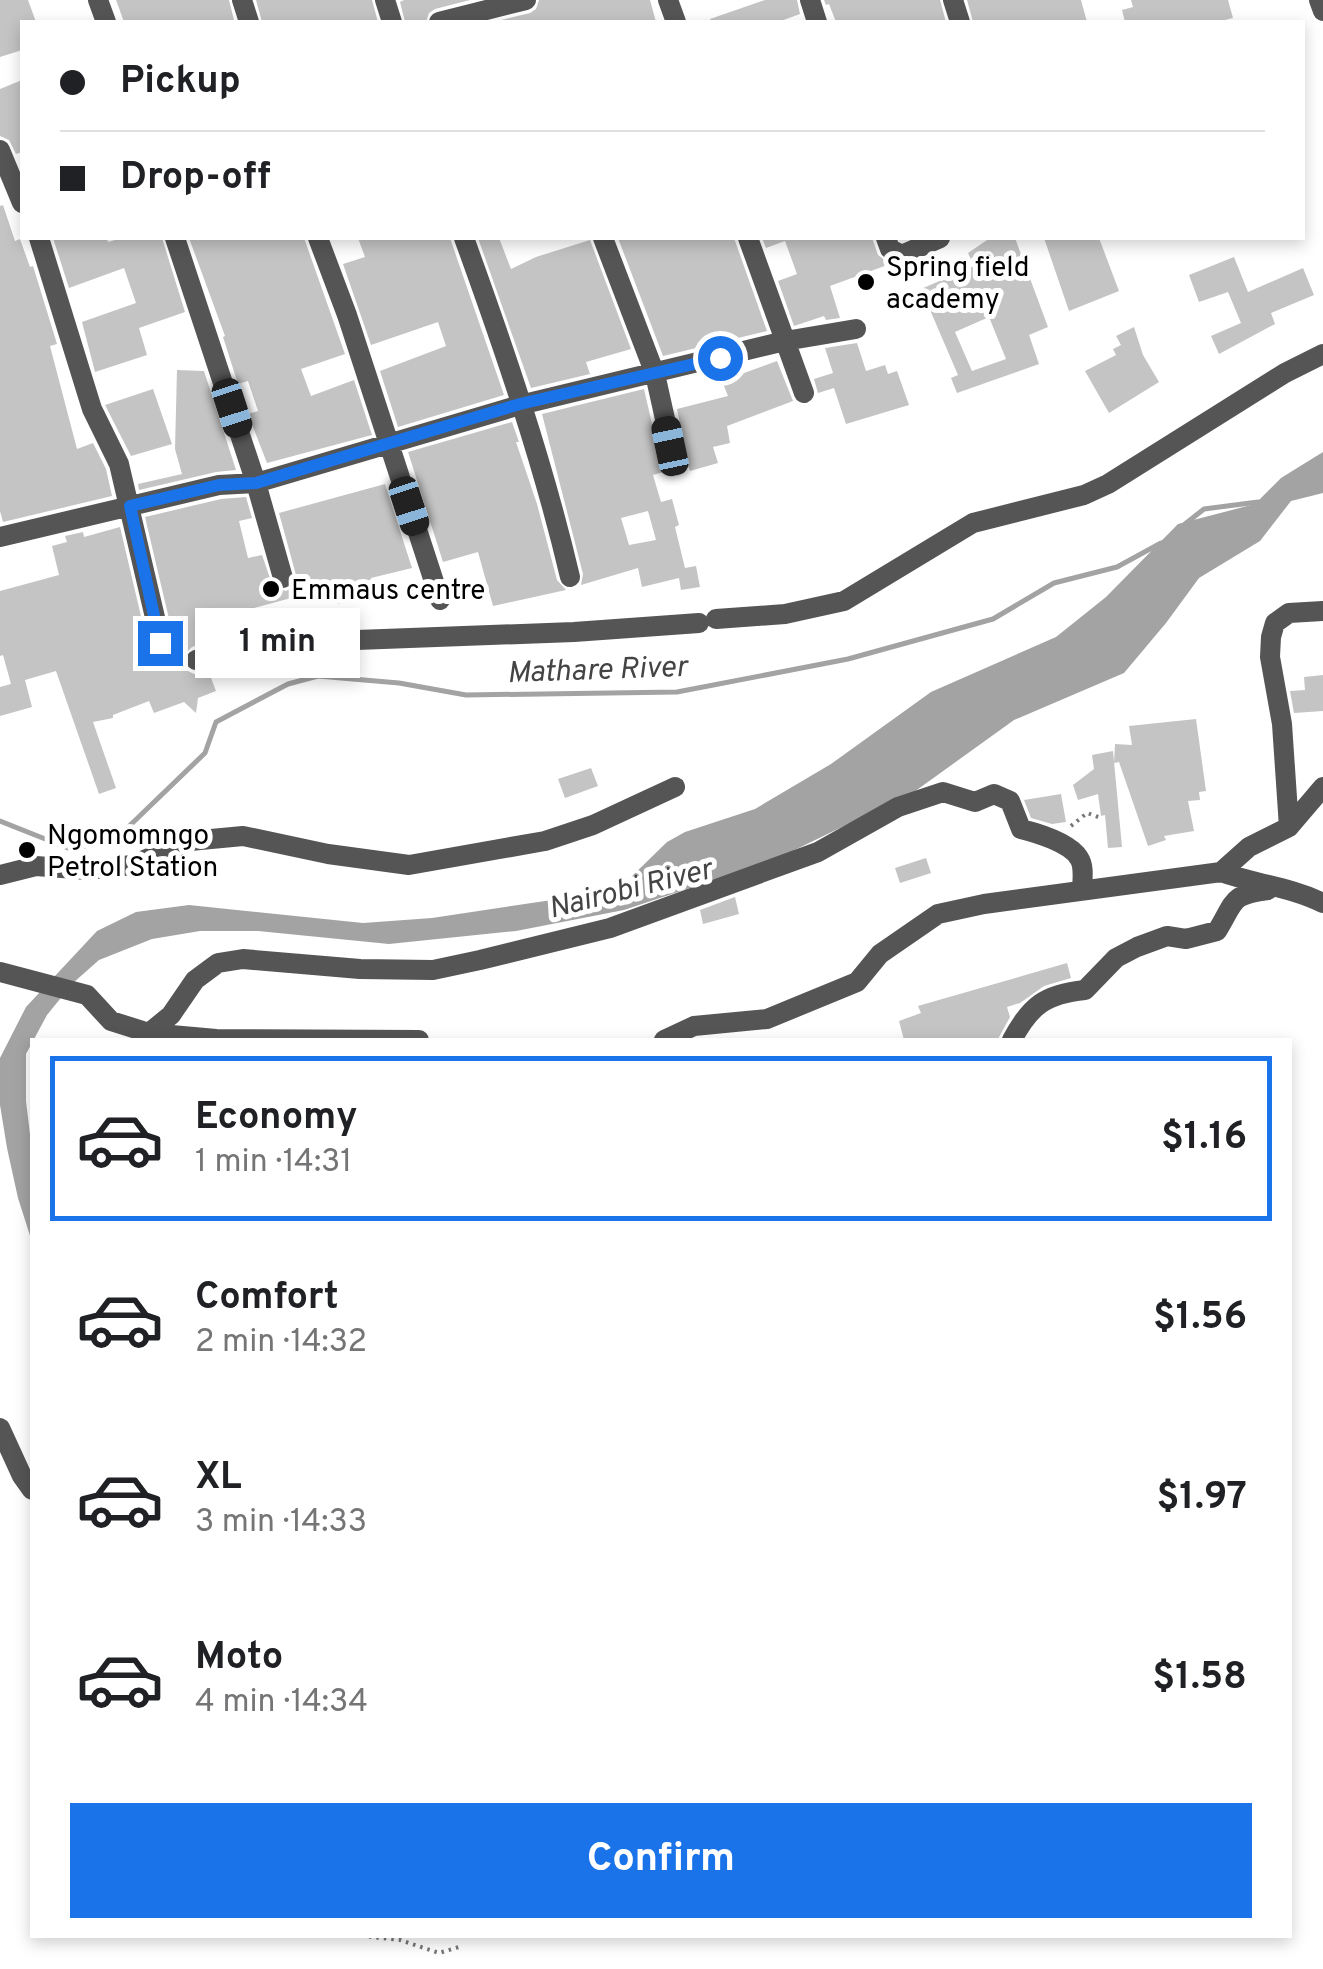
<!DOCTYPE html>
<html lang="en">
<head>
<meta charset="utf-8">
<style>
	:root { --surface:#fff; --page:#f6f6f6; --text:#202124; --muted:#757577; --line:#e0e0e0; --accent:#1a73e8 }
	body { margin:0; font-family:Overpass,sans-serif; background:var(--page); color:var(--text); height:100vh; display:flex; flex-direction:column; font-size:38px; white-space:nowrap }
	* { box-sizing:border-box; margin:0 }
	p { font-size:32px; color:var(--muted) }
	.icon { flex:none; width:55px; height:55px; fill:none; stroke:currentColor; stroke-width:2; stroke-linecap:round; stroke-linejoin:round }
	.map { position:relative; flex:1; overflow:hidden }
	.panel { position:absolute; left:30px; top:1038px; width:1262px; height:900px; display:flex; flex-direction:column; background:var(--surface); border-radius:0px; box-shadow:0 5px 15px #0003 }
	.panel>* { flex:none }
	.guide { position:absolute; left:20px; top:20px; width:1285px; height:220px; border-radius:0px; box-shadow:0 5px 15px #0003; display:grid; align-content:center; height:220px; padding:0 40px; background:var(--surface) }
	.end { position:absolute; width:45px; height:45px; margin:-22px; border:12px solid #1a73e8; background:#fff; box-shadow:0 0 0 5px #fff }
	.from { border-radius:50% }
	.bubble { position:absolute; height:70px; border-radius:0px; background:var(--surface); box-shadow:0 5px 15px #0003; font-size:32px; font-weight:700; line-height:70px; text-align:center }
	.car { position:absolute; width:30px; height:60px; margin:-30px -15px; border-radius:12px; box-shadow:0 0 8px 2px #0007; background:linear-gradient(#222 24%,#8ab4d8 0 40%,#222 0 76%,#8ab4d8 0 86%,#222 0) }
	.guide b { display:flex; align-items:center; gap:35px; height:95px; font-size:38px }
	.guide b+b { border-top:2px solid var(--line) }
	.guide i { width:25px; height:25px; background:var(--text) }
	ul { padding:18px 0 0; list-style:none }
	li { display:flex; align-items:center; gap:30px; height:165px; margin:0 20px 15px; padding:0 20px; border:5px solid transparent; border-radius:0px }
	li div { flex:1 }
	li b { display:block; font-size:38px }
	li em { font-style:normal; font-weight:700 }
	li.on { border-color:var(--accent) }
	li>.icon { width:90px; height:90px; stroke-width:1.5 }
	.primary-button { display:flex; gap:20px; margin-top:auto; padding:20px 40px }
	.primary-button a { flex:1; height:115px; border-radius:0px; background:var(--accent); color:#fff; font-size:40px; font-weight:700; line-height:115px; text-align:center }
	.map>svg:first-child { display:block }
	.water { fill:#a3a3a3 }
	.lines { fill:none; stroke-linecap:round; stroke-linejoin:round }
	.stream { stroke:#a3a3a3; stroke-width:5 }
	.building { fill:#c4c4c4; fill-rule:evenodd }
	.path { stroke:#777; stroke-width:4; stroke-dasharray:2.5 5; stroke-linecap:butt }
	.street { stroke:#555; stroke-width:20 }
	.route { stroke:#1a73e8; stroke-width:12 }
	.poi-dot { fill:#000; stroke:#fff; stroke-width:4 }
	.labels { text-anchor:middle; stroke-width:10; stroke-linejoin:round; paint-order:stroke }
	.poi-label { font-size:28px; fill:#000; stroke:#fff; text-anchor:start }
	.water-label { font-size:30px; font-style:italic; fill:#444; stroke:#fff }
</style>
</head>
<body>
<div class="map">
<svg width="1323" height="1969" viewBox="0 0 1323 1969">
	<rect width="100%" height="100%" fill="#fff"/>
	<path class="water" d="M1323 452V493L1291 501 1260 541 1199 578 1166 623 1124 673 1014 720 914 792 774 860 624 910 516 931 389 944 258 931H200L152 939 99 960 73 983 47 1015 26 1054V1101L32 1151V1242L18 1198 7 1148 0 1105V1058L26 1007 97 931 136 912 189 905 363 923 432 918 572 897 627 881 667 842 685 832 755 809 831 764 931 692 1056 637 1106 597 1178 524 1255 504 1281 478Z"/>
	<g class="lines">
		<path class="stream" d="M1185 524 1204 509 1258 502
			M0 821 73 850 121 834 205 753 216 722 288 684 318 676 399 683 466 695 677 692 848 659 993 619 1054 583 1117 567 1161 543"/>
	</g>
	<path class="building" d="M0 0H28L36 22H22V50L0 57Z
		M116 0H229L234 20 227 22H124Z
		M256 0H372L378 22H262Z
		M404 0H470L435 9 429 13 426 22H405L400 2Z
		M539 0H650L656 22H493L530 13 536 9Z
		M765 0H797L800 14 778 22H711L710 19Z
		M824 0H940L946 22H836L829 4 826 5Z
		M967 0H1081L1087 22H973Z
		M1131 0H1228L1233 18 1217 22H1125L1122 10 1133 7Z
		M22 80V152L16 154 9 140 0 136V89Z
		M3 205 15 241 20 239 30 267 33 266 57 344 50 346 77 449 93 443 106 469 112 496 3 522 0 511V206Z
		M53 238H107L108 242 122 238H162L185 312 139 328 147 355 95 372 82 322 136 303 124 268 69 288Z
		M189 238H304L345 354 301 369 311 396 354 380 372 435 267 463 248 414 258 411 248 381 238 384 223 337 225 336Z
		M358 238H450L504 395 398 427 380 371 446 346 438 322 371 345 343 264 365 257Z
		M478 238H499L511 269 536 257 590 240 631 349 586 362 590 374 531 388Z
		M618 238H734L767 331 663 356Z
		M762 238H872L878 255 890 264 830 286 840 318 826 320 824 316 794 326 778 281 797 274 785 241 766 248Z
		M990 238H1015L1048 327 1029 335 1039 364 957 393 951 378 958 375 921 289 974 266 968 253ZM989 317 1006 359 972 371 955 332Z
		M1044 238H1099L1119 291 1069 311Z
		M1234 257 1248 292 1303 268 1314 295 1271 313 1275 324 1219 354 1211 336 1241 323 1228 292 1199 302 1189 275Z
		M1134 327 1143 355 1159 382 1109 413 1085 371 1116 355 1113 349 1121 345 1116 336Z
		M857 343 866 371 885 365 888 374 897 371 909 405 846 424 834 388 818 393 814 379 833 373 825 348Z
		M777 361 793 401 727 426 730 443 713 447 718 463 690 471 688 465 653 475 661 502 672 499 679 525 675 527 685 568 696 566 700 587 681 590 679 578 642 587 638 568 581 585 583 574 542 414 644 389 658 450 666 459H675L684 451V444L677 409 728 396 722 381ZM648 511 656 540 629 545 621 518Z
		M177 370 204 371 236 470 216 472 139 490 138 484 182 474 175 449Z
		M153 389 172 444 131 456 105 405Z
		M512 422 519 442H516L537 504 557 580 566 590 493 606 478 552 443 562 408 452Z
		M385 484 412 568 371 578 377 600 361 604 360 600 336 604 332 587 224 616 228 635 192 647 183 656 188 671 194 674 208 670 216 691 198 698 196 713 184 702 154 713 149 701 113 715V718L93 722 116 788 99 794 56 671 25 680 32 707 0 716V687L11 684 3 655 0 656V591L59 575 52 546 67 542 65 536 83 532 84 537 120 527 148 646 152 653 163 656 171 652 174 640 145 517 221 499 246 497 252 518 239 521 248 558 262 555 273 587 286 591 293 587 296 575 279 513Z
		M1323 675V711L1294 713 1290 691 1305 690 1304 677Z
		M1196 719 1206 791 1199 792 1200 800 1188 801 1194 831 1164 836 1166 840 1148 846 1119 762 1114 763 1115 744 1132 745 1129 726Z
		M1113 751 1122 847 1108 848 1105 815 1101 816 1098 794 1078 800 1073 785 1094 769 1092 755Z
		M591 768 598 786 565 798 558 779Z
		M1061 794 1066 822 1052 824 1031 818 1024 800Z
		M926 858 931 873 900 883 895 868Z
		M735 897 739 914 703 924 700 910Z
		M1067 963 1071 978 1044 986 1020 1003 1007 1007 1010 1017 998 1039 904 1040 899 1021 921 1013 918 1006Z"/>
	<g class="lines">
		<path class="path" d="M1071 826 1087 813 1101 818
			M354 1935 400 1940 439 1953 459 1947"/>
		<path class="street" d="M98 0 106 22
			M242 0 249 22
			M385 0 392 22
			M668 0 676 22
			M810 0 817 22
			M953 0 960 22
			M1319 0 1323 11
			M439 22 526 0
			M0 150 22 203
			M39 238 92 409 119 464 161 643
			M175 238 256 483 283 578
			M318 238 347 315 440 600
			M464 238C504 348 543 462 570 577
			M603 238 655 374 671 446
			M748 238 804 393
			M886 238 890 249 902 255 940 238
			M0 537 219 485 256 483 520 405 785 341 856 329
			M716 619 785 614 844 601 973 523 1084 495 1108 484 1285 373 1323 354
			M196 660 229 649 259 651 303 642 574 632 699 623
			M1289 827 1282 724 1270 657 1271 637 1275 623 1289 613 1323 611
			M1221 872 1249 847 1289 827 1323 787
			M0 875 36 866 87 870 132 865 190 841 243 836 328 854 409 865 545 841 593 825 675 787
			M0 972 87 995 111 1021 149 1033 216 1039 419 1040
			M149 1033 171 1015 195 980 218 963 243 959 360 969 433 970 480 960 610 928 818 852 898 807 943 792 975 802 994 794 1010 801 1021 829C1037 833 1070 843 1079 858 1085 867 1082 880 1082 891
			M664 1040 694 1026 767 1019 857 982 880 954 938 914 984 904 1221 872C1255 884 1291 887 1323 903
			M1012 1040C1030 1006 1045 994 1085 990L1116 958 1137 947 1167 936 1186 939 1217 931C1236 900 1230 895 1268 890
			M0 1428 22 1476 32 1490"/>
	</g>
	<g class="lines">
		<path class="route" d="M160 643 130 506 219 485 256 483 520 404 720 358"/>
	</g>
	<g class="poi-dot">
		<circle cx="866" cy="282" r="10"/>
		<circle cx="271" cy="589" r="10"/>
		<circle cx="27" cy="850" r="10"/>
	</g>
	<g class="labels">
		<g class="poi-label">
			<text x="886" y="276">Spring field<tspan x="886" dy="32">academy</tspan></text>
			<text x="291" y="599">Emmaus centre</text>
			<text x="47" y="844">Ngomomngo<tspan x="47" dy="32">Petrol Station</tspan></text>
		</g>
		<g class="water-label">
			<text transform="translate(597 669) rotate(-2)" y="10">Mathare River</text>
			<text transform="translate(630 888) rotate(-14)" y="10">Nairobi River</text>
		</g>
	</g>
</svg>
<i class="end from" style="left:720px;top:358px"></i>
<i class="end" style="left:160px;top:643px"></i>
<div class="bubble" style="left:195px;top:608px;width:165px">1 min</div>
<i class="car" style="left:232px;top:408px;rotate:162deg"></i>
<i class="car" style="left:670px;top:446px;rotate:348deg"></i>
<i class="car" style="left:409px;top:506px;rotate:162deg"></i>
<div class="guide">
<b><i class="from"></i>Pickup</b>
<b><i></i>Drop-off</b>
</div>
<section class="panel">
<ul>
<li class="on"><svg class="icon" aria-label="car" viewBox="0 0 24 24"><path d="M5 17H2v-5l4-1 3-4h7l3 4 3 1v5h-3M9 17h6M6 11h13"/><circle cx="7" cy="17" r="2"/><circle cx="17" cy="17" r="2"/></svg><div><b>Economy</b><p>1 min · 14:31</p></div><em>$1.16</em></li>
<li><svg class="icon" aria-label="car" viewBox="0 0 24 24"><path d="M5 17H2v-5l4-1 3-4h7l3 4 3 1v5h-3M9 17h6M6 11h13"/><circle cx="7" cy="17" r="2"/><circle cx="17" cy="17" r="2"/></svg><div><b>Comfort</b><p>2 min · 14:32</p></div><em>$1.56</em></li>
<li><svg class="icon" aria-label="car" viewBox="0 0 24 24"><path d="M5 17H2v-5l4-1 3-4h7l3 4 3 1v5h-3M9 17h6M6 11h13"/><circle cx="7" cy="17" r="2"/><circle cx="17" cy="17" r="2"/></svg><div><b>XL</b><p>3 min · 14:33</p></div><em>$1.97</em></li>
<li><svg class="icon" aria-label="car" viewBox="0 0 24 24"><path d="M5 17H2v-5l4-1 3-4h7l3 4 3 1v5h-3M9 17h6M6 11h13"/><circle cx="7" cy="17" r="2"/><circle cx="17" cy="17" r="2"/></svg><div><b>Moto</b><p>4 min · 14:34</p></div><em>$1.58</em></li>
</ul>
<div class="primary-button"><a>Confirm</a></div>
</section>
</div>
</body>
</html>
